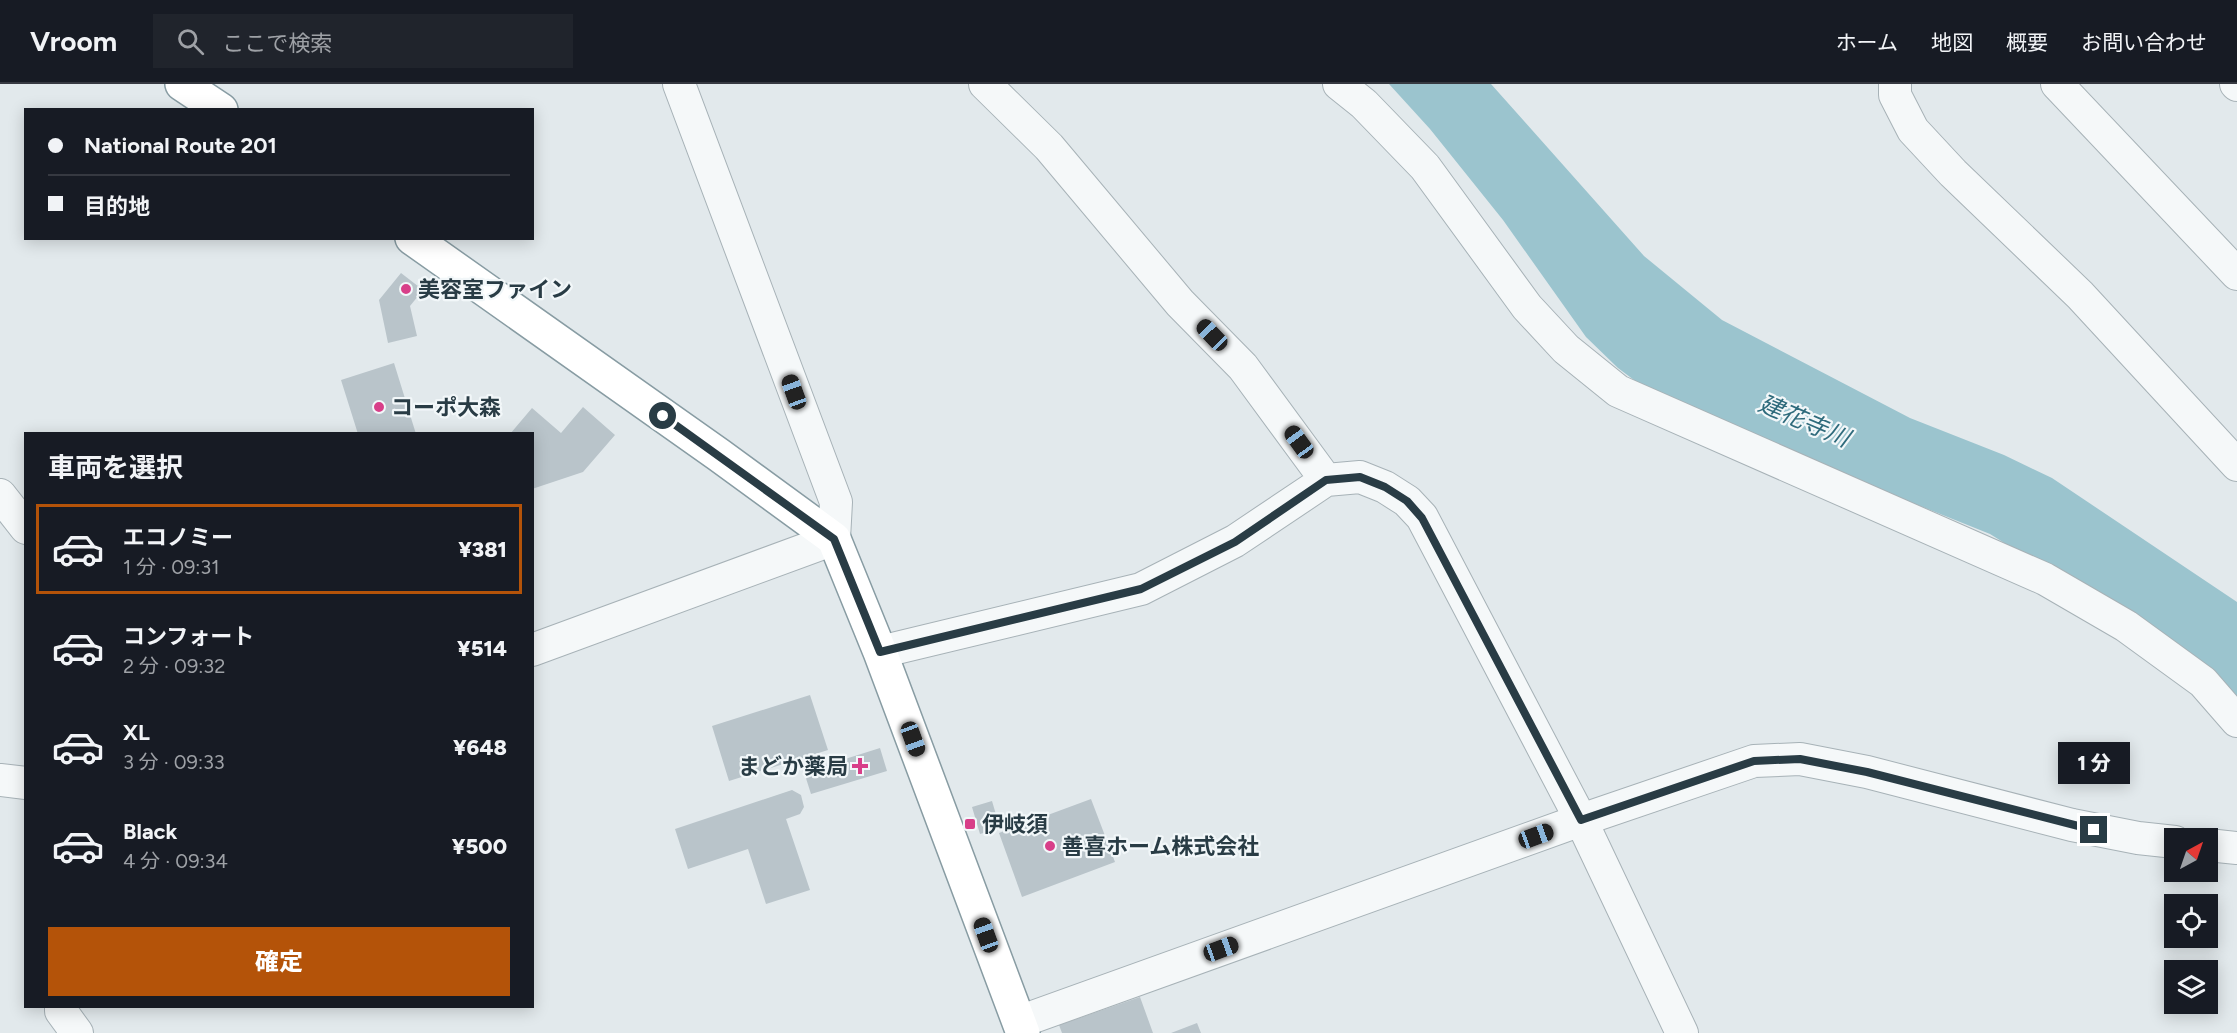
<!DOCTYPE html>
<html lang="ja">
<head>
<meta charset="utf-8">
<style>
	:root { --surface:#171b24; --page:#20242c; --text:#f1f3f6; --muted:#9ea1a6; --line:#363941; --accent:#b45309 }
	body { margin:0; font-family:Figtree,"Noto Sans JP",sans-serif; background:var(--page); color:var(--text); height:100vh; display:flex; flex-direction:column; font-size:22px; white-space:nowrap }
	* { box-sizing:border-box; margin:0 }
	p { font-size:20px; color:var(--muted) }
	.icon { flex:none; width:33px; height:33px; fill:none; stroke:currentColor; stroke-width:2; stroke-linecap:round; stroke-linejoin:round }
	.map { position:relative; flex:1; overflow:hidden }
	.details { position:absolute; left:24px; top:348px; width:510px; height:576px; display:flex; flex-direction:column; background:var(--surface); border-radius:0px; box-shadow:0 3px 15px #0003 }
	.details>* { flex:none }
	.guide { position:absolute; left:24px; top:24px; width:510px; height:132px; border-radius:0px; box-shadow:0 3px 15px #0003; display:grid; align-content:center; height:132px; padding:0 24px; background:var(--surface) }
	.needle { width:39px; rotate:40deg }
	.tools { position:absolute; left:2164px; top:744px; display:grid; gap:12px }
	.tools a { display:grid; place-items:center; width:54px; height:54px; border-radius:0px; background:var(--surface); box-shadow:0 3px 15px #0003; font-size:30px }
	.end { position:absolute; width:27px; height:27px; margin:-14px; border:8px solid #293c45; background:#fff; box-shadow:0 0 0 3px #fff }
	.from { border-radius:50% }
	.bubble { position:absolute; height:42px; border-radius:0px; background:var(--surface); box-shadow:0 3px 15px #0003; font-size:20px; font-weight:800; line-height:42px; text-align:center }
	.car { position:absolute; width:18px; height:36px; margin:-18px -9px; border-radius:8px; box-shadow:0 0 4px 2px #0007; background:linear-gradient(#222 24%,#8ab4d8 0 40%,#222 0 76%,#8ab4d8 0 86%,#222 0) }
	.guide b { display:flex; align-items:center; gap:21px; height:57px; font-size:22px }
	.guide b+b { border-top:2px solid var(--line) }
	.guide i { width:15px; height:15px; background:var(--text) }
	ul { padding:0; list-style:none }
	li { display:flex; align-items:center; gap:18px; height:90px; margin:0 12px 9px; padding:0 12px; border:3px solid transparent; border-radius:0px }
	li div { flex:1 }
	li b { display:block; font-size:22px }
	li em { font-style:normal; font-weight:800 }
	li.selected { border-color:var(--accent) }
	li>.icon { width:54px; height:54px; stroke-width:1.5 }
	h2 { padding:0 24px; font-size:27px; line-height:72px }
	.primary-button { display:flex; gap:12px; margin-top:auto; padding:12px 24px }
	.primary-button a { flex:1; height:69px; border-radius:0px; background:var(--accent); color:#fff; font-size:24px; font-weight:800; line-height:69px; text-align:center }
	header { display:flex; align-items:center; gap:36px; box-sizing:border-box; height:84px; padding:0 30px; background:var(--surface); border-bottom:2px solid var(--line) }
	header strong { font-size:28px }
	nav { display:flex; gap:33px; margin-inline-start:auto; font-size:21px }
	.search { width:420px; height:54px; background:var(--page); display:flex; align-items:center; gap:15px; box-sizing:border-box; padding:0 21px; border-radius:0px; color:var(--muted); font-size:22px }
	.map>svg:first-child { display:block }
	.water { fill:#9bc4ce }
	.building { fill:#b9c4ca }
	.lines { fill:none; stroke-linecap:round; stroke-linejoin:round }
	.street-casing { stroke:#a7b2b7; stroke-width:34 }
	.highway-casing { stroke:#889ca3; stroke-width:36 }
	.street { stroke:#f5f8f9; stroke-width:32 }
	.highway { stroke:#fff; stroke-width:33 }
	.route { stroke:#293c45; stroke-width:8 }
	.poi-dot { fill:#d83f89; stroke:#f2f7f9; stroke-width:2 }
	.labels { text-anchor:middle; stroke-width:4.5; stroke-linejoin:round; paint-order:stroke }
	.poi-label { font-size:22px; font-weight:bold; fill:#293c45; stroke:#f2f7f9; text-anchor:start }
	.water-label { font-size:24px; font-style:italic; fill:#2f6b7c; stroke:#f2f7f9 }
</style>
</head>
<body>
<header>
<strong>Vroom</strong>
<div class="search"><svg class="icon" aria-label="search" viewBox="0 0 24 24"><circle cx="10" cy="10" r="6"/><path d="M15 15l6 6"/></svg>ここで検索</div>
<nav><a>ホーム</a><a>地図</a><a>概要</a><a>お問い合わせ</a></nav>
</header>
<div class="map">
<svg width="2237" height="949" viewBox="0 0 2237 949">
	<rect width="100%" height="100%" fill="#e2e9ec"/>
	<path class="water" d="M1389 0H1491L1644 172 1722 236 1910 334 2004 371 2052 394 2237 518V616L2080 506 1990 450 1711 338 1654 311 1618 284 1586 253 1503 136 1430 45Z"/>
	<path class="building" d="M401 189 423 206 410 222 417 252 388 259 379 216Z
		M394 279 416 350H358L341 296Z
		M583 323 615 351 583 388 532 405V350H510L532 324 561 349Z
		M810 611 828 666 729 697 712 642Z
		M880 664 887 687 811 710 804 688Z
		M792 706 801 711 804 723 800 730 786 735 810 806 766 820 748 765 688 785 675 745Z
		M1091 715 1115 778 1022 813 999 749Z
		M992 717 1000 744 980 750 972 723Z
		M1140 913 1153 949H1062L1059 941Z
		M1197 939 1201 949H1171Z"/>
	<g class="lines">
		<defs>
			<path id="street" d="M985 0 1049 63 1180 219 1243 283 1326 396
				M1339 0 1364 20 1425 83 1527 223 1566 265 1618 307 2045 495 2126 542 2203 598 2237 637
				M1895 0V11L1913 46 1953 89 2080 211 2237 381
				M2057 0 2237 190
				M2236 0 2237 1
				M0 411 26 444
				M532 566 834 455 836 418 679 0
				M880 568 1141 505 1235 457 1326 396 1360 393 1385 403 1407 417 1422 433 1581 736 1682 949
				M0 696 26 699
				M2208 761 2237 764
				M61 922V927L77 949
				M1019 938 1581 736 1754 677 1800 675 1867 688 2072 741 2138 754 2175 758"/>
			<path id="highway" d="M182 0 221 26
				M412 154 719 371 834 455 880 568 1023 949"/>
		</defs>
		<use href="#street" class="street-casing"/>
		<use href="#highway" class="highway-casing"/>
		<use href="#street" class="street"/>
		<use href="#highway" class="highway"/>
	</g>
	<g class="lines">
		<path class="route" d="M663 332 834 455 880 568 1141 505 1235 458 1326 396 1360 393 1385 403 1407 417 1422 434 1581 736 1754 677 1800 675 1867 688 2094 746"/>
	</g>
	<g class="poi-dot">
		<circle cx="406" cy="205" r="6"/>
		<circle cx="379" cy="323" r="6"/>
		<path d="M857 673h6v6h6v6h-6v6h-6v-6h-6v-6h6z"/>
		<rect x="964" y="734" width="12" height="12" rx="3"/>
		<circle cx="1050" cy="762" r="6"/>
	</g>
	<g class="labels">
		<g class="poi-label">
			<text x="418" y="213">美容室ファイン</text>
			<text x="391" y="331">コーポ大森</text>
			<text x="848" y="690" text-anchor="end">まどか薬局</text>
			<text x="982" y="748">伊岐須</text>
			<text x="1062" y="770">善喜ホーム株式会社</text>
		</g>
		<g class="water-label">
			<text transform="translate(1804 337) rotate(23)" y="8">建花寺川</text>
		</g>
	</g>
</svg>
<div class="tools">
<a><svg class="needle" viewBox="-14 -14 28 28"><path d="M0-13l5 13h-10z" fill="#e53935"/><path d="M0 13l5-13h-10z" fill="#9ea1a6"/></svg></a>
<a><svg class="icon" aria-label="locate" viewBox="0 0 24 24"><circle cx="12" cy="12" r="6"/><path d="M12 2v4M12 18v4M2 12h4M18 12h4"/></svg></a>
<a><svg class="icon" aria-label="layers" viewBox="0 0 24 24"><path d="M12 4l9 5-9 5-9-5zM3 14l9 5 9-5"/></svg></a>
</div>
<i class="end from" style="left:663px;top:332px"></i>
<i class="end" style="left:2094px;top:746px"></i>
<div class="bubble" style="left:2058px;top:658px;width:72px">1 分</div>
<i class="car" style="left:1212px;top:251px;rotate:316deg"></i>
<i class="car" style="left:794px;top:308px;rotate:340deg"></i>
<i class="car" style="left:1299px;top:358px;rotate:324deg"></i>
<i class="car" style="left:913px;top:655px;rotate:160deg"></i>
<i class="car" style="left:1536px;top:752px;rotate:70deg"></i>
<i class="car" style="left:986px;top:851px;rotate:340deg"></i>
<i class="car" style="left:1221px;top:865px;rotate:70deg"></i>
<div class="guide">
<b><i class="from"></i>National Route 201</b>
<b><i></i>目的地</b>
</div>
<section class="details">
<h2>車両を選択</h2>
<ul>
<li class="selected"><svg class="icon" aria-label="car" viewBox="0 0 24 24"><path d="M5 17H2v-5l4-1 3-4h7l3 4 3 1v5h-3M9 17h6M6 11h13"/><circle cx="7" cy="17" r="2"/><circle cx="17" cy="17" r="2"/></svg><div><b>エコノミー</b><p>1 分 · 09:31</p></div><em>¥381</em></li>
<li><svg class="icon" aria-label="car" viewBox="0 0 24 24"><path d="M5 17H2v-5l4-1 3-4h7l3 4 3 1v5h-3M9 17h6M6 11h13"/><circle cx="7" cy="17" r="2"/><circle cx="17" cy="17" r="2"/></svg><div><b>コンフォート</b><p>2 分 · 09:32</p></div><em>¥514</em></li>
<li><svg class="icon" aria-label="car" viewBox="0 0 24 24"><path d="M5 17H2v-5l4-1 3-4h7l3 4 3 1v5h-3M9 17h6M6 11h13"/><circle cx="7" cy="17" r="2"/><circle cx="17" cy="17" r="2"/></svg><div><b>XL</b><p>3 分 · 09:33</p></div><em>¥648</em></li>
<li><svg class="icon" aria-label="car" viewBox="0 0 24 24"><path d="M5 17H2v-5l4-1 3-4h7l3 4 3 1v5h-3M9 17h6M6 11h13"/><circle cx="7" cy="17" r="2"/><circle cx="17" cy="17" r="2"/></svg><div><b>Black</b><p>4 分 · 09:34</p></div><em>¥500</em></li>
</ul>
<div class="primary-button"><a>確定</a></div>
</section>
</div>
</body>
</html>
